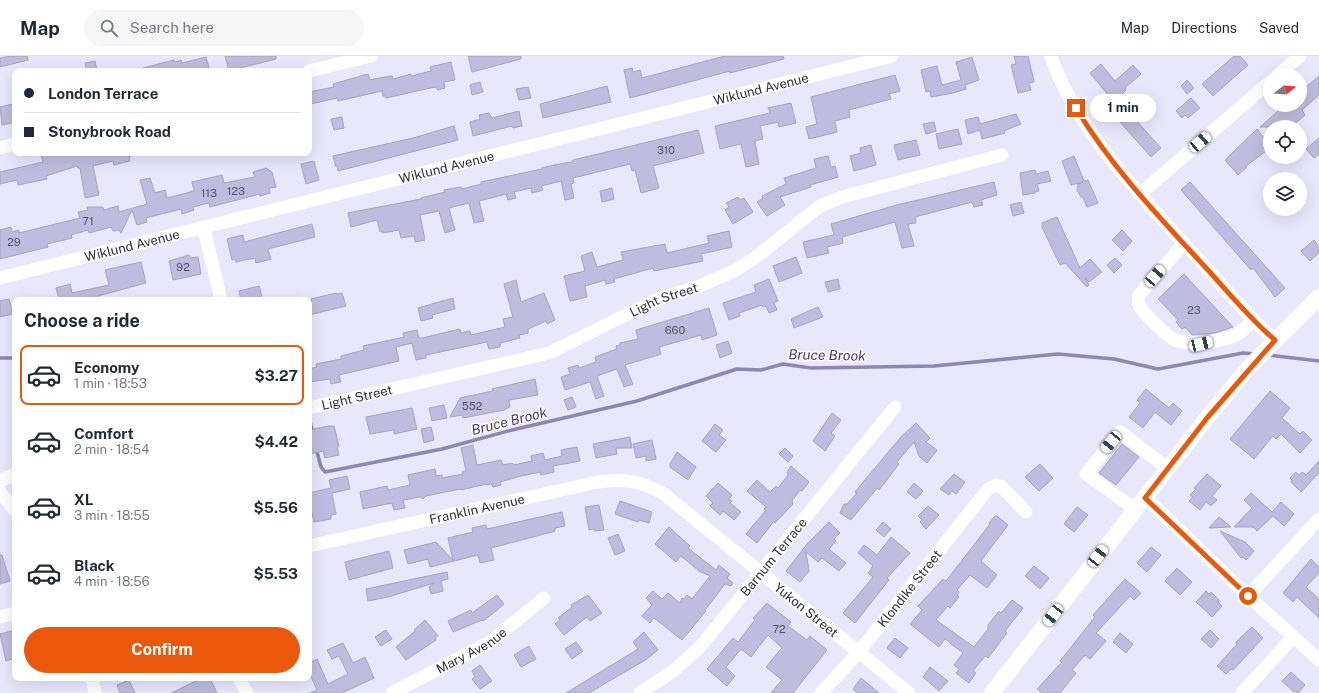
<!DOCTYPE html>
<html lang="en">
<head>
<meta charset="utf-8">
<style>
	:root { --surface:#fff; --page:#f6f6f7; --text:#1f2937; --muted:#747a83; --line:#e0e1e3; --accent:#ea580c }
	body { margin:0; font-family:"Public Sans",sans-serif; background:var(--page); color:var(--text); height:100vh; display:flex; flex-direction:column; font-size:15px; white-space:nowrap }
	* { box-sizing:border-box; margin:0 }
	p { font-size:13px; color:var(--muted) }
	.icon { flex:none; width:22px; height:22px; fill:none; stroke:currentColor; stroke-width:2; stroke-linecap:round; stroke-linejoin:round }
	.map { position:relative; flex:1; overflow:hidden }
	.details { position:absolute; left:12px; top:241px; width:300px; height:384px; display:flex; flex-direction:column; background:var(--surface); border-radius:8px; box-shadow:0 4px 16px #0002 }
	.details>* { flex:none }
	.guide { position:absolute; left:12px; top:12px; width:300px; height:88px; border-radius:8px; box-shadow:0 4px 16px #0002; display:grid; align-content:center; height:88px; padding:0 12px; background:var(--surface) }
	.needle { width:26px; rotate:73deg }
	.controls { position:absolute; left:1263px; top:12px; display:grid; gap:8px }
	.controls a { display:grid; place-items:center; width:44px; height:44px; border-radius:50%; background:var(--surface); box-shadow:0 4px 16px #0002; font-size:20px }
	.end { position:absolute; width:18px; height:18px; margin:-9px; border:5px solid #ea580c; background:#fff; box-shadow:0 0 0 2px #fff }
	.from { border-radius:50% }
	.bubble { position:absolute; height:28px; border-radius:14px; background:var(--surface); box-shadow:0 4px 16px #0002; font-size:13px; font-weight:700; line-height:28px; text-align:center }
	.car { position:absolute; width:12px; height:24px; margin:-12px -6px; border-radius:5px; box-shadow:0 0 3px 1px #0007; background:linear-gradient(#fff 24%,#345 0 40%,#fff 0 76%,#345 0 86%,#fff 0) }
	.guide b { display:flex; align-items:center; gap:14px; height:38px; font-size:15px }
	.guide b+b { border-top:1px solid var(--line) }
	.guide i { width:10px; height:10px; background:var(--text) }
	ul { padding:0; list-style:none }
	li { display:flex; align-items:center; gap:12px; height:60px; margin:0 8px 6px; padding:0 4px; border:2px solid transparent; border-radius:8px }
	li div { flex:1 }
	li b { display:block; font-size:15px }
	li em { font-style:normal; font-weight:700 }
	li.on { border-color:var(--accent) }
	li>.icon { width:36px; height:36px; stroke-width:1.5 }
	h2 { padding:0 12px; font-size:18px; line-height:48px }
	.action { display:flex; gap:8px; margin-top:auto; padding:8px 12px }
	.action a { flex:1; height:46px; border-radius:24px; background:var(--accent); color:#fff; font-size:16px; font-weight:700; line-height:46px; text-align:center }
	header { display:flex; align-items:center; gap:24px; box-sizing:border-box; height:56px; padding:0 20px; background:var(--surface); border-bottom:1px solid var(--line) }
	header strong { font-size:19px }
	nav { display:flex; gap:22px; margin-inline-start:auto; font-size:14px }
	.search { width:280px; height:36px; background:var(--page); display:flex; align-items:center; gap:10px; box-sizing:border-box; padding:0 14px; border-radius:22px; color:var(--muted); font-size:15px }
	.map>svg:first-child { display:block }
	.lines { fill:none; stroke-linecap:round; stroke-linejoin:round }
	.stream { stroke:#8d87b3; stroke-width:3.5 }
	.building { fill:#c0bcdf; stroke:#a5a2c3 }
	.minor { stroke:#fff; stroke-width:13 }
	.major { stroke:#fff; stroke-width:16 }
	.route { stroke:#ea580c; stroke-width:5 }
	.labels { text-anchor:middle; stroke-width:3; stroke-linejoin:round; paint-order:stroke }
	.number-label { font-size:11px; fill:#555266 }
	.street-label { font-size:13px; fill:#312f3d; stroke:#fff }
	.water-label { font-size:14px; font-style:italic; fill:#46387c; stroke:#fff }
</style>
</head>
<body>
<header>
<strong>Map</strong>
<div class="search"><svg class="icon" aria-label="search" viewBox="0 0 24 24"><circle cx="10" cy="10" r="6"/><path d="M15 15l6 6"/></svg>Search here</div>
<nav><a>Map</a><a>Directions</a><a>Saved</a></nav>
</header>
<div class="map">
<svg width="1319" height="637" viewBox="0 0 1319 637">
	<rect width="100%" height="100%" fill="#e9e7fc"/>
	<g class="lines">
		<path class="stream" d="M1268 299 1319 305
			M0 302H15
			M310 365 313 378
			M316 392 321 411 325 416 442 393 512 374 637 345 737 313 761 314 783 308 811 312 934 310 1058 298 1114 303 1158 313 1243 297 1256 298"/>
	</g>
	<path class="building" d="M11 0H27L28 4 0 11V2Z
		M225 0H276V3L240 12V15H229Z
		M468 0H521V3L472 16Z
		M725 0H783L784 3 730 17V15L630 42 624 14 632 12 633 16 640 14 642 22Z
		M1014 0H1028L1033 21 1034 26 1029 27 1031 34 1018 37 1011 9 1016 8Z
		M1234 0H1240L1248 9 1213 40 1202 28Z
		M206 1 210 15H144L143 12 174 4 175 6 181 4 182 7Z
		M972 1 979 24 965 29 966 33 953 37 931 41 930 35 926 36 921 14 937 10 942 29 961 24 956 6Z
		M95 5 97 15H87L85 7Z
		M451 6 455 24 444 26 445 32 438 34 435 31 386 42 385 40H383L382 35 338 45 337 42 311 48 309 36 334 31 333 28 368 18 370 24 384 21 392 20 393 23 411 18V20L431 15 430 11Z
		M1101 8 1115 25 1133 9 1141 18 1125 32 1126 34 1122 38 1128 46 1123 50 1161 92 1151 101 1120 66 1123 63 1113 52 1114 50 1107 41 1109 40 1090 17Z
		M895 19 900 35 889 38 891 43 849 54 850 61 835 65 837 76 809 83 806 71 817 68 811 41Z
		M1319 20V39L1302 54 1305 59 1291 71H1260L1285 49H1300V36Z
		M1187 24 1194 32 1187 38 1181 30Z
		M480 26 483 36 472 39 470 29Z
		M607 30 611 46 543 62 540 48Z
		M528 31 531 42 519 44 516 33Z
		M1191 42 1200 52 1188 62 1185 59 1182 62 1176 55Z
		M791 47 796 67 779 71 778 66 760 70 763 83 755 85 759 108 746 111 741 88 720 93 715 70 770 57 768 52Z
		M13 48 15 66 2 69 0 51Z
		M519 55 522 70 513 72 512 70 473 80 470 66 480 63 479 59 489 57 492 62Z
		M1016 58 1021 68 1004 75 1005 77 982 83 980 74 968 78 965 64 978 61 980 68Z
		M342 61 344 72 334 74 331 63Z
		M934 66 936 75 926 78 923 68Z
		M454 70 458 84 338 115 337 110 336 111 333 100 413 82Z
		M958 73 962 88 939 93 936 78Z
		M1257 73 1266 85 1261 89 1266 95 1246 110 1247 111 1238 119 1225 104Z
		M698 74 704 97 653 110 659 132 641 137 635 114 632 115 630 108 573 122 574 127 571 128 574 142 565 144 561 125 541 130 543 134 532 137 531 132 514 136 516 142 508 144 506 138 479 145 484 165 474 167 469 147 449 152 455 174 445 177 439 155 420 159 425 184 415 186 414 180 401 182 399 174 383 177V176H380L377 164 351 171 348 157 353 156 421 143V142L445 136 444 134 461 131 462 133 481 128V126L542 113V112L554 109 572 106 573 104Z
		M1319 82V98L1314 102 1306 93Z
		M916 84 920 99 898 104 894 89Z
		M871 89 876 109 854 115 850 100 861 97 860 92Z
		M49 97H54L55 100 69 97H131V100L129 101 130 105 114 109 113 105 93 110 99 139 85 142 80 112H78L77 110 46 120 47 123 18 129 17 124 0 128V116L43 106 41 99Z
		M828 100 831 111 835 110 838 121 810 129 811 131 780 141 785 149 767 160 757 146 763 142 762 140 786 128 784 122 816 112 814 103Z
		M1074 100 1084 125 1088 124 1098 147 1087 151 1083 141H1081L1077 134 1078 128 1083 126 1071 129 1062 105Z
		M314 105 319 124 306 128 301 108Z
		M266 112 272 116 276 131 269 132 270 137 260 140V138L210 151 209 147 193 151 194 154 182 158 181 153 146 162 147 166 137 169 132 154 121 177 119 174 113 175 111 171 89 177 88 174 71 179 72 182 47 188 48 191 0 203V174L11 171 12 176 19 174V177L80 162 78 156 88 154 87 151H103L104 154 118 150 119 156 147 148 140 124 150 122 155 137 165 134 167 142 194 135 192 126 222 119 224 127 255 121 253 116Z
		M1035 114 1036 118 1048 115 1051 125 1037 128 1039 135 1035 136V137L1023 139 1020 117Z
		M994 126 997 139 981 144 983 149 974 151 972 146 915 161 916 167 908 168 914 190 902 192 895 166 842 181 843 187 827 191 829 197 807 202 803 186 834 179 831 168 897 149Z
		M1190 126 1285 232 1275 241 1253 212 1251 214 1181 134Z
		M612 132 614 143 602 146 600 135Z
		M738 141 740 144 744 142 753 156 733 168 725 154 729 151 726 147Z
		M1021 146 1024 157 1013 160 1010 149Z
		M1057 161 1080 212 1090 203 1102 216 1089 226 1085 222 1089 229 1087 231 1065 207 1060 209 1042 171V167Z
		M312 168 315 181 268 193 271 203 256 207 255 202 236 206 235 203 232 204 227 183 243 179 244 186Z
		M1122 174 1132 185 1123 195 1112 184Z
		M729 175 732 191 701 198 703 205 654 215 653 212 614 223 615 226 606 228 605 224 585 230 587 241 570 245 564 220 585 215 581 200 592 196 597 211 623 204 621 196 665 188 667 197 709 187 707 180Z
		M1314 184 1319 191V197L1310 205 1301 195Z
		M189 199 190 202 198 201 201 218 173 224 169 205Z
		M796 201 802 217 779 226 773 210Z
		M1115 202 1122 209 1114 217 1107 209Z
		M141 206 146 227 98 240 99 244H59L56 232 70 228 72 237 109 229 105 214Z
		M1184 218 1233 271 1215 277 1192 279 1185 271 1182 273 1176 266 1178 264 1158 243Z
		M769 223 778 245 774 247 777 254 769 257 766 250 763 251 762 249 739 257 740 260 729 264 723 247 756 236 754 229Z
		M838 223 840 233 828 236 825 226Z
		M516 224 521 246 544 237 555 264 547 268 546 265 528 273V277L519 279 520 282 501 287 500 291 489 293 487 286 426 299V302L416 304 412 287 396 291 399 305 339 319 341 326 331 328 330 323 309 326V313L317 311 316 308 341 303V300L364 294 363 290 404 281 403 277 417 274 419 282H422L460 273 461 277 470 275 471 279 505 271 503 263 513 261 504 228Z
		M259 230 263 244H241L239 235Z
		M336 237 337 238 342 237 346 250 309 259V245L312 244 311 243Z
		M453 242 455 253 432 259 433 262 421 265 418 252Z
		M9 243 13 258 0 261V245Z
		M818 251 823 261 794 272 791 263Z
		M709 252 717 279 702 284 701 279 659 291 661 298 625 309 633 328 624 331 617 313 597 320 604 340 596 343 590 326 565 334 561 321 570 318 568 312 578 309 579 312 596 306 595 301 617 293 616 290 620 289V287L638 283 636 274Z
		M728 285 732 297 720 302 716 289Z
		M535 323 538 339 509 344 510 351 504 354 463 362 462 359 450 361 460 342 493 335 492 333Z
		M1146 333 1169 352 1173 347 1182 355 1171 369 1155 356 1143 372 1129 361 1140 347 1137 344Z
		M1270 335 1290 352 1282 362 1300 378 1303 375 1312 384 1300 397 1281 378 1276 383 1273 380 1254 403 1230 383Z
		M572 341 576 351 568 354 564 344Z
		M444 349 447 362 432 365 429 352Z
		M412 352 417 373 394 378V374L370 378 366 361Z
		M832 357 841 364 831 377 835 380 825 395 813 385Z
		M916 367 930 382 926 386 937 394 927 407 919 400 914 386 897 406 899 408 879 434 877 432 851 464 840 457 844 448H847L857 437 855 436 864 425 901 381Z
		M715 368 723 374 719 379 726 384 716 396 702 385Z
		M329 370H334L339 390 337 391 339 399 325 402 323 395 309 398V374Z
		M431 371 434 384 424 387 421 373Z
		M630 381 632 392H616L617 398 596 402 593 388Z
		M652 384 656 403 646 405V400L636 402 633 388Z
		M1122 388 1139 401 1116 429 1099 417Z
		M473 389 477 409 501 404 503 409 512 407 514 409 532 405 531 400 543 397 545 404 562 400 561 394 577 391 580 405 553 410 554 416 541 419 540 416 521 420 500 426 501 429 493 431 492 428 486 429V428L461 434 460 433 426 440 423 443 421 441 403 444 405 452 394 454 392 447 363 453 360 436 387 430 388 434 410 429 408 419 435 413 436 420 442 419V422L463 418 462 416 466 415 461 392Z
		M785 392 793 400 788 406 779 398Z
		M677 396 696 411 688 424 670 411V408Z
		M1319 405V417L1301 436 1291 426 1292 424 1290 422 1296 416 1299 419 1302 416 1306 419Z
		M1040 408 1053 422 1039 435 1025 421Z
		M791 410 809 426 802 435 800 434 792 445 793 448 775 467 774 465 757 487 746 478 766 454 764 453 766 451 747 435 757 424 770 436 776 430 778 432 788 419 787 416Z
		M954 418 965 426 956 438 952 435 949 439 940 433Z
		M1207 418 1221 430 1212 440 1217 444 1211 450 1206 446 1200 454 1189 445 1193 441 1190 439 1196 433 1194 432Z
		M347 420 350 433 332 437 336 458 331 459V463L314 466 311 453H309V437L331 432 329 424Z
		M718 427 732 439 729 443 732 445 730 447 741 456 734 464 723 455 720 459 710 450 713 447 706 440Z
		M914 427 923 435 916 443 907 436Z
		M1251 437 1272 456 1281 446 1294 458 1284 470 1273 460 1257 475 1253 471H1234L1252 452 1244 444Z
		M620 445 652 456 649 467 639 464 638 466 615 458Z
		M599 449 604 474 595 475 594 473 589 474 585 451Z
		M928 450 939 459 926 473 920 466 922 464 918 460Z
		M1077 451 1088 459 1074 476 1064 468Z
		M562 456 565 470 555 472V475L552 476 491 492 494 504 480 507 478 499 430 511 428 503 408 508 404 494 436 486 453 504 448 482 473 476 472 472 486 469 487 473Z
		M997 460 1008 469 981 505 997 519 987 532 970 519 957 534 959 536 957 539 959 541 950 552 948 550 936 564 974 591 988 573V569L999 555 1001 557 1012 544 1023 552 1005 575 1007 577 988 602 985 600 973 615 976 617 969 627 956 617 959 613 954 609 963 597 945 583 939 591 910 568 922 554 918 550 943 523 946 525 990 468 989 467 994 461Z
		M1219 461 1231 471 1209 472Z
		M829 466 840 477 834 483 836 485 829 493 846 507 839 515 822 502 818 506 806 496 809 515 800 526 786 515 808 487Z
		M883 466 891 473 884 481 876 474Z
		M669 471 690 490 688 492 716 514 719 509 730 518 727 522 733 527 731 530 725 528 705 554 706 555 682 584 654 562 650 567 642 560 652 549 646 542 653 535 662 543 668 537 680 547 682 542 684 543 687 539 692 543 710 520 699 515 681 500 676 506 655 488Z
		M1220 475 1245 486 1254 495 1246 504 1243 501 1241 502Z
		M618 478 625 495 615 499 608 482Z
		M891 481 910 497 887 522 889 524 855 567 843 557 873 521 868 517 873 510 858 497 864 489 877 499Z
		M1151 491 1161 499 1147 516 1137 507Z
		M389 495 393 512 349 524 345 506Z
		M0 499H2L10 525 0 528Z
		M1311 503 1319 511V517L1306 531 1319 543V562L1297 541 1293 546 1283 537Z
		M1034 510 1049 522 1040 533 1025 520Z
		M1177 512 1192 526 1180 539 1165 525Z
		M447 516 448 523 441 525 443 535 431 538 429 531 434 527 388 541 368 545 366 533Z
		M1125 523 1141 537 1134 544 1130 540 1096 577 1106 585 1090 603 1085 599 1072 614 1076 617 1060 637H1042L1037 633 1062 606 1060 605 1095 561 1093 559Z
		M1206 535 1209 538 1211 536 1219 544 1218 546 1222 550 1212 561 1196 546Z
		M497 539 504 548 496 555 483 565 482 564 453 576 448 565 471 554 472 557Z
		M588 539 602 557 590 565 587 561 564 579 555 568 560 564 558 562 572 551 571 549Z
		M767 547 791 566 788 570 807 584 810 580 827 594 793 637H771L782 624 766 611 782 592 768 579 751 601 741 593 726 611 735 620 727 630 707 613 733 582 738 586 755 564 753 562Z
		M425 564 438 580 435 582 436 584 406 604 396 591 415 575 414 574Z
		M1252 571 1263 582 1233 614 1231 613 1226 618 1217 610 1237 588 1236 586Z
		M15 574V602L6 605 0 578Z
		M386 574 392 583 381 590 375 581Z
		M1210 574 1219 583 1211 592 1201 583Z
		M644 576 658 594 647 603 589 637H566L638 593 633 586Z
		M1120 577 1133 588 1126 597 1113 586Z
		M895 582 908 592 900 602 887 592Z
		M576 586 583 595 572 603 565 593Z
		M343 587 353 607 365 601 374 622 342 637H310L317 634 309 616V607L317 603 328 628 348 618 339 600 332 603 327 594Z
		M529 590 536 603 521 611 514 599Z
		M480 609 492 625 480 633 472 623 475 621 472 615Z
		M930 611 948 625 939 635 923 621Z
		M1291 616 1305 629 1298 637 1296 635 1294 636 1282 625Z
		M194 622H210L217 637H171L196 625Z
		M861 622 879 637H857L853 633Z
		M129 624 135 637H120L117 629Z"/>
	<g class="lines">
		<g class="minor">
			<path d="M1051 0C1075 74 1150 150 1202 207 1225 232 1248 261 1275 284"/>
			<path d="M309 15 371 0"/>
			<path d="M1278 19 1300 0"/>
			<path d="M0 92 15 88"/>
			<path d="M1140 138 1270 26"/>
			<path d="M204 173 221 244"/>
			<path d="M1184 187 1139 239C1136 250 1142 254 1149 262 1156 269 1166 279 1175 284 1189 290 1225 285 1238 278 1244 274 1249 268 1254 264"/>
			<path id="s1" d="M0 222 892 0"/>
			<path id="s2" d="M309 352 549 297 658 243 700 230 734 215 755 202 820 150 842 141 1002 99"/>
			<path d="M0 425 15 418"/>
			<path d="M0 436 15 455"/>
			<path d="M1145 441 1248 540 1319 604"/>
			<path d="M1135 453 1086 418 1120 376 1167 412"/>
			<path id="s3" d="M309 490 598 426C623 422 642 425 664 438L909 637"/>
			<path d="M1248 540 1319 463"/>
			<path d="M0 561 15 557"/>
			<path d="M92 622 95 637"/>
			<path d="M239 622 247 637"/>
			<path id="s4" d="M392 637 490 586 544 542"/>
			<path id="s5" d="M640 637 673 615 700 591 895 351"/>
			<path id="s6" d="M821 637 858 597 988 433 996 429 1002 431 1026 456"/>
			<path d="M1242 637 1293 581"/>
		</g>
		<path class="major" d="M992 637 1207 362 1250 310 1319 241"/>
	</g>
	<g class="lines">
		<path class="route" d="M1076 52C1111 111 1161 163 1207 213 1229 237 1250 263 1275 284L1207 362 1145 442 1248 540"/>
	</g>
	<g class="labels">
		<g class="number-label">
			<text x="666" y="98">310</text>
			<text x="236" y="139">123</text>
			<text x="209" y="141">113</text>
			<text x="88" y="169">71</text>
			<text x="14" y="190">29</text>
			<text x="183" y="215">92</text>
			<text x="1194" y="258">23</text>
			<text x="675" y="278">660</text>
			<text x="472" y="354">552</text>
			<text x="779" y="577">72</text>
		</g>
		<g class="street-label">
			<text dy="5" stroke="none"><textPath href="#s1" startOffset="784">Wiklund Avenue</textPath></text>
			<text dy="5" stroke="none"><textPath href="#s1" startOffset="460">Wiklund Avenue</textPath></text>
			<text dy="5" stroke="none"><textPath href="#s1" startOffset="136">Wiklund Avenue</textPath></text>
			<text dy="5" stroke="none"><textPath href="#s2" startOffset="373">Light Street</textPath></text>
			<text dy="5" stroke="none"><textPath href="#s2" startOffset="49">Light Street</textPath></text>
			<text dy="5" stroke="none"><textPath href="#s3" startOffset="172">Franklin Avenue</textPath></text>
			<text dy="5" stroke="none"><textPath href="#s5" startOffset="192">Barnum Terrace</textPath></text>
			<text dy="5" stroke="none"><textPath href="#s6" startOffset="137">Klondike Street</textPath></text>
			<text dy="5" stroke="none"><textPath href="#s3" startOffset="548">Yukon Street</textPath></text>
			<text dy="5" stroke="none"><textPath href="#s4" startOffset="90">Mary Avenue</textPath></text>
		</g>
		<g class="water-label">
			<text transform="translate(827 299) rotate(1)" y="5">Bruce Brook</text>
			<text transform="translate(509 365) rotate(-14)" y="5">Bruce Brook</text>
		</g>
	</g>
</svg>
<div class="controls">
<a><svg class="needle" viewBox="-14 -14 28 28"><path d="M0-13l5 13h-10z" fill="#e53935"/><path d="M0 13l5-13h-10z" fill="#747a83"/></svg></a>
<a><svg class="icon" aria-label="locate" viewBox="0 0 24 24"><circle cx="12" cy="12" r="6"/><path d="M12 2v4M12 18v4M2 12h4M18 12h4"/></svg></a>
<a><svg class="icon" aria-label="layers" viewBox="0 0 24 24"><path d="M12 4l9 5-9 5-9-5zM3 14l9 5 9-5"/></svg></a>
</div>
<i class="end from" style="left:1248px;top:540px"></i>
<i class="end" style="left:1076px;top:52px"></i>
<div class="bubble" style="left:1090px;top:38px;width:66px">1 min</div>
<i class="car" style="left:1200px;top:86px;rotate:49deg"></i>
<i class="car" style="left:1155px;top:220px;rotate:41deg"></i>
<i class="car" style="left:1201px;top:288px;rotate:76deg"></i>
<i class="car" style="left:1111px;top:386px;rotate:219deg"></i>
<i class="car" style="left:1098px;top:500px;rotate:38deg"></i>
<i class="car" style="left:1053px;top:559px;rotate:218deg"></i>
<div class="guide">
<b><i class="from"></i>London Terrace</b>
<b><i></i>Stonybrook Road</b>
</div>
<section class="details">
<h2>Choose a ride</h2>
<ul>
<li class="on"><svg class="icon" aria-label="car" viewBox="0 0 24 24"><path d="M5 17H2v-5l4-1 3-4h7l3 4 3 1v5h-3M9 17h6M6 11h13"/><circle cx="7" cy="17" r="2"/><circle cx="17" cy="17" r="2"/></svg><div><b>Economy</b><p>1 min · 18:53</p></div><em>$3.27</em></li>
<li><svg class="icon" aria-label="car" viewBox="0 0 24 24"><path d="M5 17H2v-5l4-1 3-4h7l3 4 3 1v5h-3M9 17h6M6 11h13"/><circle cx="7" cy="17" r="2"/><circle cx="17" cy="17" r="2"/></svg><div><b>Comfort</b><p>2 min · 18:54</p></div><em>$4.42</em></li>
<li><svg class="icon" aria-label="car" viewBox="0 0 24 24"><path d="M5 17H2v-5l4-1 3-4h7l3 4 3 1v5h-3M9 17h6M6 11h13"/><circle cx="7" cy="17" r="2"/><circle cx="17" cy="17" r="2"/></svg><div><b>XL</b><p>3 min · 18:55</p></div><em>$5.56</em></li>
<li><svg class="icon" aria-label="car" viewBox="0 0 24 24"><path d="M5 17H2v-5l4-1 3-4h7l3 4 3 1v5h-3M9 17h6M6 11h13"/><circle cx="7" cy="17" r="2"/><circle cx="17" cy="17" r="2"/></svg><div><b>Black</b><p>4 min · 18:56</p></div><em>$5.53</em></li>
</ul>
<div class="action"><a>Confirm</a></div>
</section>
</div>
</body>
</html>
